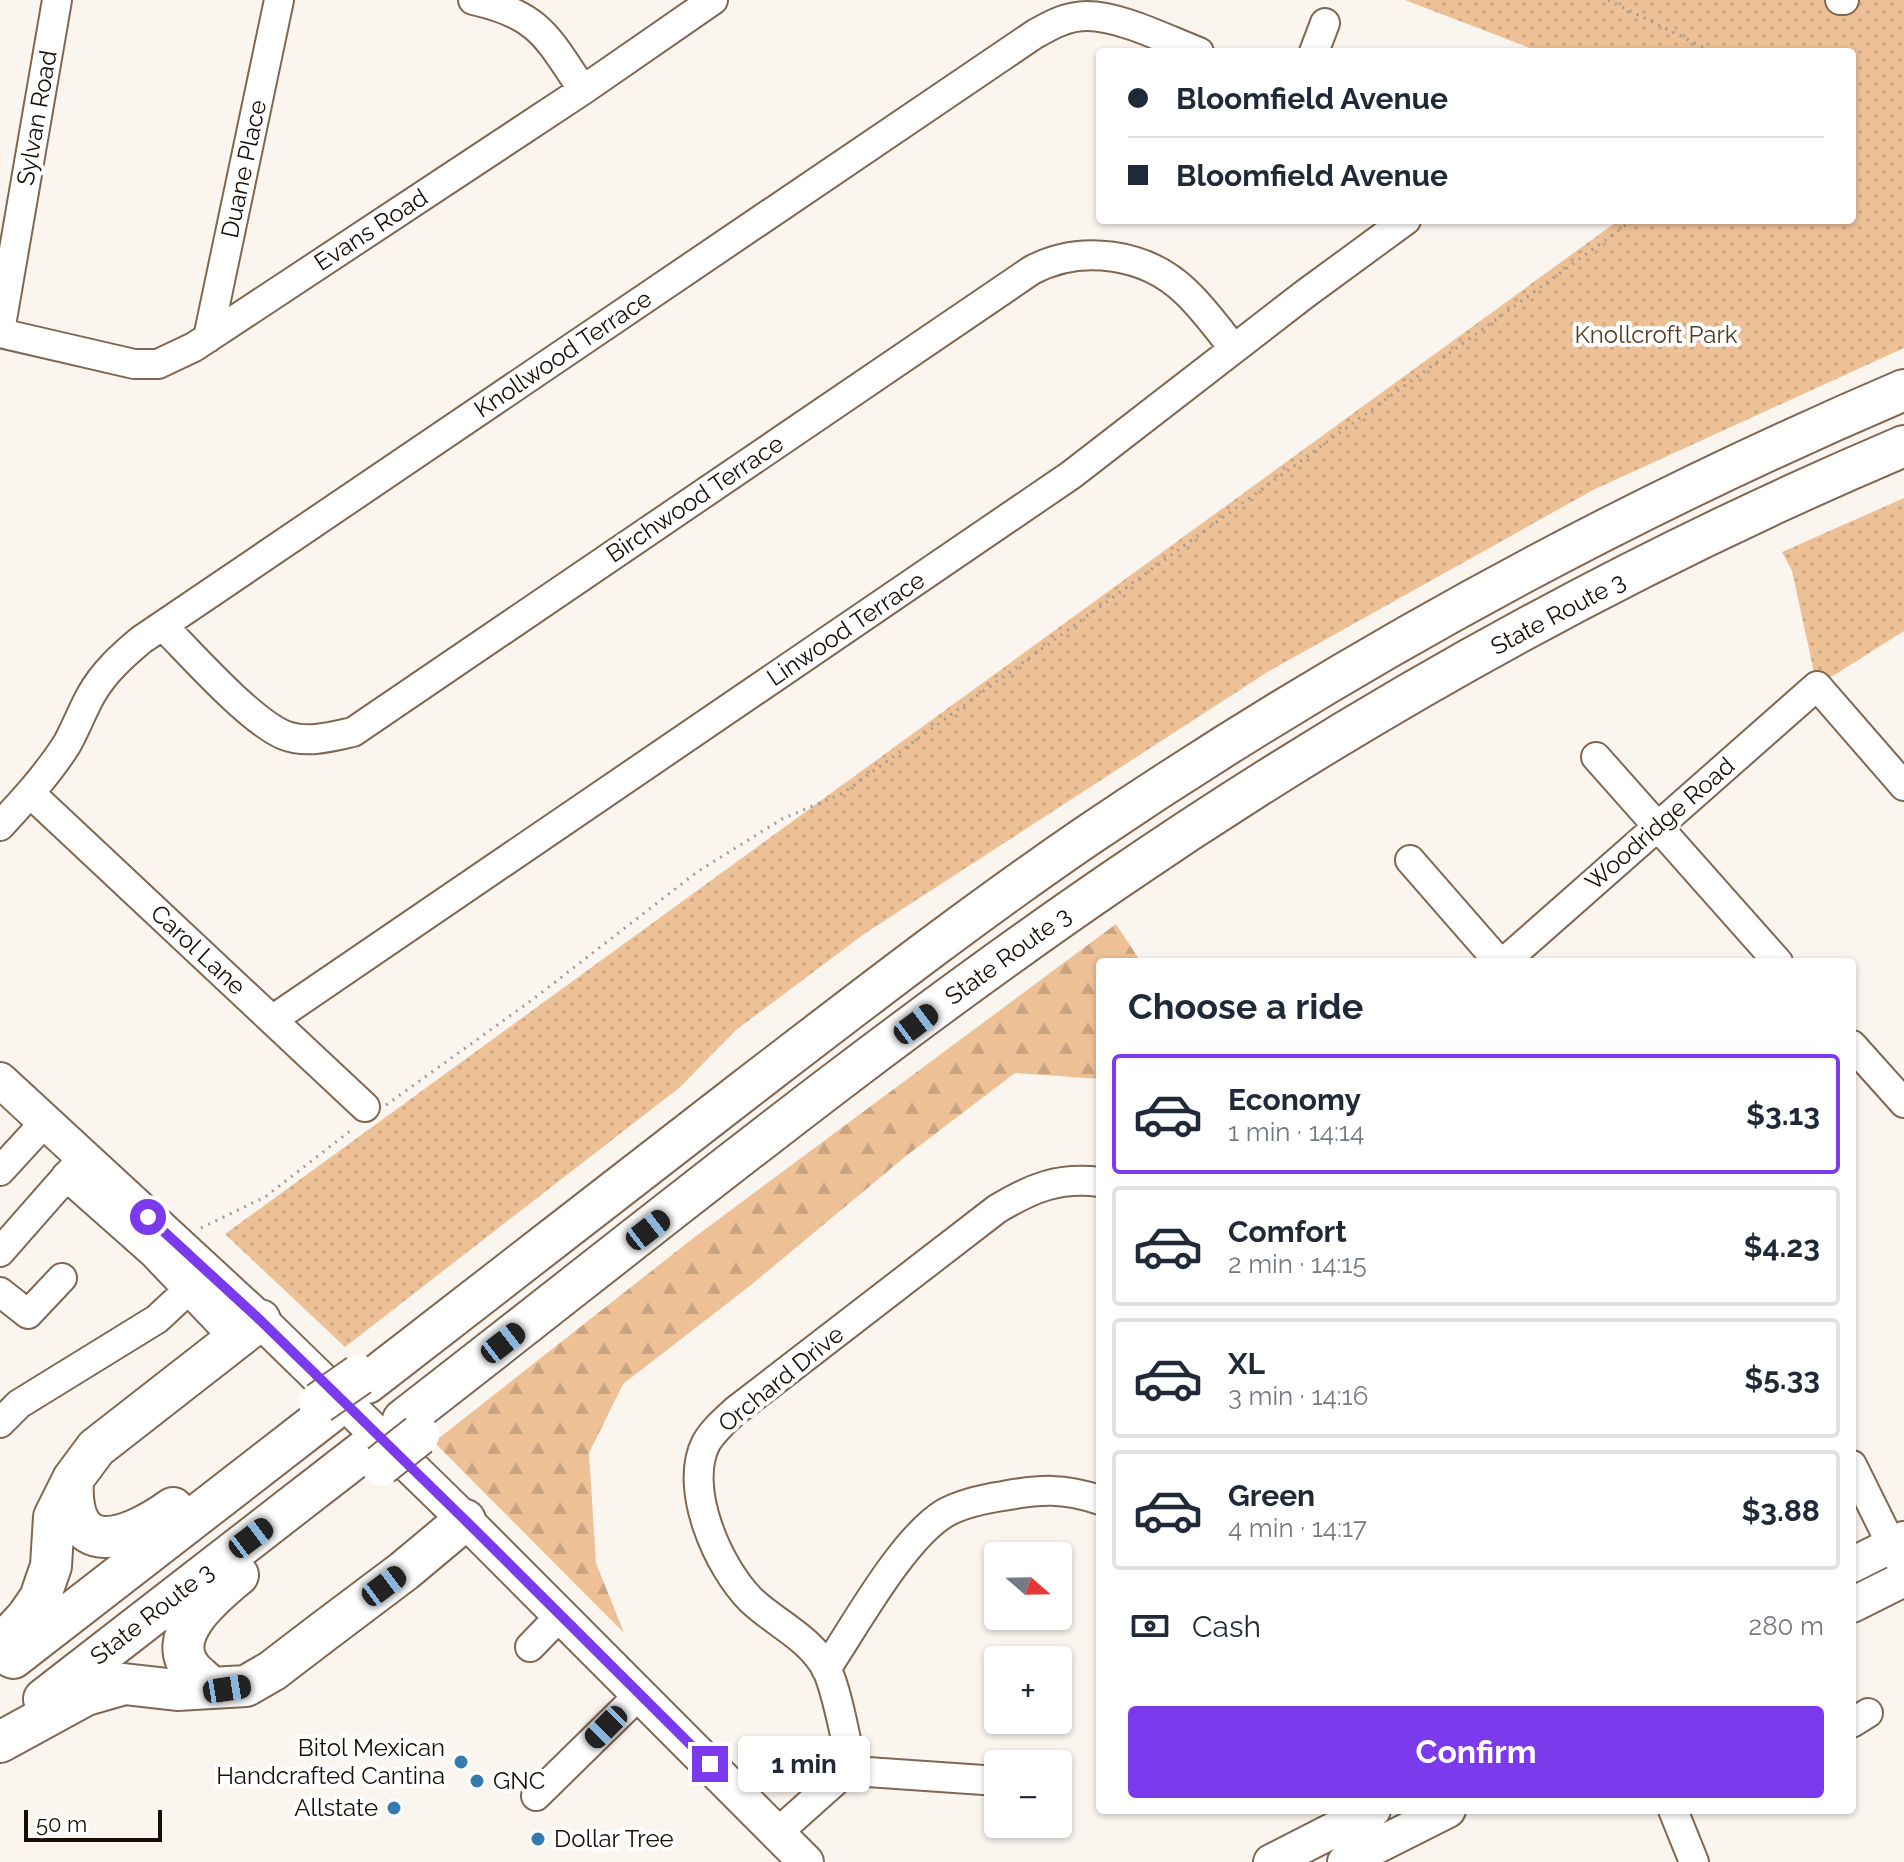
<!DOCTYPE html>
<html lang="en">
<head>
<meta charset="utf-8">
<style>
	:root { --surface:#fff; --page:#f6f6f7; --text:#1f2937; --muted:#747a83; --line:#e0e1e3; --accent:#7c3aed }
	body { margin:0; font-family:Raleway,sans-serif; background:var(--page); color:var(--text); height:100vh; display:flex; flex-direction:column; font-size:30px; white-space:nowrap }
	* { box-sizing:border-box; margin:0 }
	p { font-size:26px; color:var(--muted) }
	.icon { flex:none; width:44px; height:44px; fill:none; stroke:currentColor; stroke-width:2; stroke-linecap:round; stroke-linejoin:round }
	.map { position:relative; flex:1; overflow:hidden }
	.sheet { position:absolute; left:1096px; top:958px; width:760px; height:856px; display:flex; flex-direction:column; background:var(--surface); border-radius:8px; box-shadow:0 2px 6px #0004 }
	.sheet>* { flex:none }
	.banner { position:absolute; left:1096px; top:48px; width:760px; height:176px; border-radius:8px; box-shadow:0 2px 6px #0004; display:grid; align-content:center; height:176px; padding:0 32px; background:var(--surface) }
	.needle { width:52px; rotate:110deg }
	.buttons { position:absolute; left:984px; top:1542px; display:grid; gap:16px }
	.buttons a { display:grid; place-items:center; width:88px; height:88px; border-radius:8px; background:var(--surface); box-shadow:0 2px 6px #0004; font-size:40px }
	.scale { position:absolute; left:24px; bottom:20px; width:138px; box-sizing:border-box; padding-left:8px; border:4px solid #180e05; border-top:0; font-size:22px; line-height:28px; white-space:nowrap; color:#180e05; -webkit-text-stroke:6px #fff; paint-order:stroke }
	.end { position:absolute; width:36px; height:36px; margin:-18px; border:10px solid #7c3aed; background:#fff; box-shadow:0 0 0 4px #fff }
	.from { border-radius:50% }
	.bubble { position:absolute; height:56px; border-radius:8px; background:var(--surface); box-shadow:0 2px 6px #0004; font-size:26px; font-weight:700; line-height:56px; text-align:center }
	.car { position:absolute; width:24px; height:48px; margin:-24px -12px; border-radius:10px; box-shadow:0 0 6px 2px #0007; background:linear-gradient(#222 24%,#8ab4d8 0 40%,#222 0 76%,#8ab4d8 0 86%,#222 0) }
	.banner b { display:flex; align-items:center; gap:28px; height:76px; font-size:30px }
	.banner b+b { border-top:2px solid var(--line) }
	.banner i { width:20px; height:20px; background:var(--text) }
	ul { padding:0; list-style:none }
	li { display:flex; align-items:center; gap:24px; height:120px; margin:0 16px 12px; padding:0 16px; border:4px solid var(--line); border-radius:8px }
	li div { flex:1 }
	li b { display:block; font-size:30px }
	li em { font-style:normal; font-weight:700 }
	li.active { border-color:var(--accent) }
	li>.icon { width:72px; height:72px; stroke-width:1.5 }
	h2 { padding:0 32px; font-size:36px; line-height:96px }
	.pay { display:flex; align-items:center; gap:20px; height:88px; padding:0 32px; font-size:30px }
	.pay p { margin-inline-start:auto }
	.action { display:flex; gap:16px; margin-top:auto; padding:16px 32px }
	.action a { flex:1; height:92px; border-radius:8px; background:var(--accent); color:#fff; font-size:32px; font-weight:700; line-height:92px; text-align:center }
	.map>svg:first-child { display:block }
	.grass { fill:url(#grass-dots) }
	.forest { fill:url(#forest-firs) }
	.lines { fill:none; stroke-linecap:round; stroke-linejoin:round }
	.minor-casing { stroke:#816750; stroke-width:32 }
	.major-casing { stroke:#816750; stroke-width:38 }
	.highway-casing { stroke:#816750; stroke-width:44 }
	.path { stroke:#a29a93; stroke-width:3; stroke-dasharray:2 6; stroke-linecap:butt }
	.minor { stroke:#fff; stroke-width:28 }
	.major { stroke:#fff; stroke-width:34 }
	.highway { stroke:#fff; stroke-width:40 }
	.highway-bridge-casing { stroke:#816750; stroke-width:44; stroke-linecap:butt }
	.highway-bridge { stroke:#fff; stroke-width:40 }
	.route { stroke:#7c3aed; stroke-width:10 }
	.poi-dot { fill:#347bb0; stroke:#fff; stroke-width:3 }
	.labels { text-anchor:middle; stroke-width:8; stroke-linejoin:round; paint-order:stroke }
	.street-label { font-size:24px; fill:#180e05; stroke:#fff }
	.park-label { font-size:24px; fill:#563a1e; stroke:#fff }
	.poi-label { font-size:24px; fill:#180e05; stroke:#fff; text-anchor:end }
</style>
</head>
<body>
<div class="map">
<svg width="1904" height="1862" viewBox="0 0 1904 1862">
	<defs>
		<pattern id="grass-dots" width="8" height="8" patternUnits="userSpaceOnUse" patternTransform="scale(2)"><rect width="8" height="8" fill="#edc096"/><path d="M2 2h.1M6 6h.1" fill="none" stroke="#caa480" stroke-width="1.8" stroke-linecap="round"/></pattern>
		<pattern id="forest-firs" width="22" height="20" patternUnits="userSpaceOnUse" patternTransform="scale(2)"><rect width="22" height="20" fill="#edc096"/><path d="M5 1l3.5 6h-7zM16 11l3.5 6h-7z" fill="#caa480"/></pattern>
	</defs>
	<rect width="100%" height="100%" fill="#fbf5ef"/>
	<path class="grass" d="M1405 0H1904V348L1593 490 1269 671 864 934 736 1030 679 1088 345 1347 225 1234 1619 220H1852V52H1540Z
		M1904 498V631L1817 686 1792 571 1782 552Z"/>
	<path class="forest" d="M1116 924 1141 962H1100V1079L1015 1073 906 1156 751 1285 623 1384 589 1453 596 1563 624 1633 434 1442 696 1236Z"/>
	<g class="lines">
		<defs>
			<path id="minor" d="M473 0C540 15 547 37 583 90
				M1840 0H1844
				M1314 52 1325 23
				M0 331 57 0
				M0 333 134 364H158L194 347 583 90 713 0
				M208 338 279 0
				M163 626C191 654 250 721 284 735 306 744 331 737 353 732L1032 270C1081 244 1146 253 1186 292 1204 309 1219 330 1234 349
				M1596 757 1778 962
				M30 793 365 1107
				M0 826C24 800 48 774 67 744 76 728 82 711 91 695 104 672 122 656 141 640L1035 34C1051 25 1067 16 1087 16 1121 16 1167 40 1199 52
				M1410 860 1499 962
				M1504 962 1817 686 1904 786
				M272 1020 1071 475 1305 294 1406 220
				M1852 1045 1904 1103
				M0 1171 45 1122
				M66 1176 153 1253 170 1236
				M0 1252 79 1162
				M153 1253 235 1339
				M0 1292 28 1314 62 1278
				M0 1423 19 1404 157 1319 187 1291
				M1852 1465 1900 1562
				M530 1647 561 1615
				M826 1669C855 1626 902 1539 945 1513 963 1503 983 1499 1003 1496 1041 1489 1063 1488 1100 1500
				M1852 1723 1868 1713
				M853 1771C846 1743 838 1693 827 1670 811 1638 776 1624 751 1600 718 1567 683 1488 706 1443 713 1431 724 1421 735 1411L997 1209C1032 1188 1058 1177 1100 1182
				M536 1796 640 1694
				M1673 1810 1694 1862
				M777 1833 842 1775 853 1771 998 1781"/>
			<path id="major" d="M0 1080 260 1320 465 1520 806 1862
				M1852 1565 1904 1539
				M1852 1605 1904 1579
				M1271 1862 1373 1810
				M1345 1862 1448 1810"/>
			<path id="highway" d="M367 1383C493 1285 620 1187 746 1089 858 1003 970 916 1087 836 1344 662 1618 512 1904 390
				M403 1420C638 1238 869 1048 1115 880 1362 711 1628 563 1904 446
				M73 1479C68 1562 127 1541 173 1508
				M0 1646 27 1617 40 1598 51 1566 54 1517 73 1479 96 1448 260 1320
				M13 1658 329 1413
				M211 1688C206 1682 199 1677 193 1671 162 1636 214 1595 238 1575
				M44 1699 365 1450
				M0 1742 86 1695 124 1684 177 1690 246 1686 272 1671 323 1632 404 1571 465 1520"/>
		</defs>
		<use href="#minor" class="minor-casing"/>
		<use href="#major" class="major-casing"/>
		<use href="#highway" class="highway-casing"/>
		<path class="path" d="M1608 0 1713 52
			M386 1105 532 1000 697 872 782 819 843 793 1633 220
			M201 1228 265 1197 354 1128"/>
		<use href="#minor" class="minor"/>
		<use href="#major" class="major"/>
		<use href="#highway" class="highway"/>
		<defs>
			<path id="highway-bridge" d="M319 1403 359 1375
				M381 1465 419 1435"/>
		</defs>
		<use href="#highway-bridge" class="highway-bridge-casing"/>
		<use href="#highway-bridge" class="highway-bridge"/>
	</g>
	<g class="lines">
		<path class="route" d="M148 1217 260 1320 465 1520 710 1764"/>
	</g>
	<g class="poi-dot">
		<circle cx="461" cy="1762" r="8"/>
		<circle cx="477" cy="1781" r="8"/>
		<circle cx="394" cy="1808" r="8"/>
		<circle cx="538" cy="1839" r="8"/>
	</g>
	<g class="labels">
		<g class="street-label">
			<text transform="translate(37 118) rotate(-80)" y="8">Sylvan Road</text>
			<text transform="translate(244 169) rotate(-78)" y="8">Duane Place</text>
			<text transform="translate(371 230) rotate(-33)" y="8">Evans Road</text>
			<text transform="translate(563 354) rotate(-34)" y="8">Knollwood Terrace</text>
			<text transform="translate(695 499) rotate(-34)" y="8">Birchwood Terrace</text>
			<text transform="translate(1558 614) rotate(-28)" y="8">State Route 3</text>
			<text transform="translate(846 629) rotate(-34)" y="8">Linwood Terrace</text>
			<text transform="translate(1660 824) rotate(-41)" y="8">Woodridge Road</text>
			<text transform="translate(198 950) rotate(43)" y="8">Carol Lane</text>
			<text transform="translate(1008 956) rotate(-36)" y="8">State Route 3</text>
			<text transform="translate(781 1379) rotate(-39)" y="8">Orchard Drive</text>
			<text transform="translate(152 1614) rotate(-38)" y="8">State Route 3</text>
		</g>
		<g class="park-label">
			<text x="1656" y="343">Knollcroft Park</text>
		</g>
		<g class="poi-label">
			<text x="445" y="1756">Bitol Mexican<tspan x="445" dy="28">Handcrafted Cantina</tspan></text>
			<text x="493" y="1789" text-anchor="start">GNC</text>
			<text x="378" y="1816">Allstate</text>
			<text x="554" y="1847" text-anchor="start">Dollar Tree</text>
		</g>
	</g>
</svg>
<div class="buttons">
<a><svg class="needle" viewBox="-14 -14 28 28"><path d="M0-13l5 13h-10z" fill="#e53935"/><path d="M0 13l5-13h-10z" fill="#747a83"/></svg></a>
<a>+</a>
<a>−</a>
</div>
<div class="scale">50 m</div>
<i class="end from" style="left:148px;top:1217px"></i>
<i class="end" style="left:710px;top:1764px"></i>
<div class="bubble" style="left:738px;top:1736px;width:132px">1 min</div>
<i class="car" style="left:916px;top:1024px;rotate:53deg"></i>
<i class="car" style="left:648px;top:1230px;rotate:52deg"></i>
<i class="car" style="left:503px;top:1343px;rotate:52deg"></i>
<i class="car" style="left:251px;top:1538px;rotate:53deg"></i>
<i class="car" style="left:384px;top:1586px;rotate:53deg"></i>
<i class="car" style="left:227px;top:1689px;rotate:81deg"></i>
<i class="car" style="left:606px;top:1727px;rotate:225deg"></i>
<div class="banner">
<b><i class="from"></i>Bloomfield Avenue</b>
<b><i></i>Bloomfield Avenue</b>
</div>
<section class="sheet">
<h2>Choose a ride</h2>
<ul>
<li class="active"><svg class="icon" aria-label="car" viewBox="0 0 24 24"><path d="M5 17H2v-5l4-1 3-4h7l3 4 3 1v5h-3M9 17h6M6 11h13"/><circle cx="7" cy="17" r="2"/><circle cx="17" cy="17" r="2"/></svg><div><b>Economy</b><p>1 min · 14:14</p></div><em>$3.13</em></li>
<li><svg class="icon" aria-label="car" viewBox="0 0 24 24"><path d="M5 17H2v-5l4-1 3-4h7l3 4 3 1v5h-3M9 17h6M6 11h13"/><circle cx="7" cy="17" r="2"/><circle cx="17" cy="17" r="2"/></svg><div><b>Comfort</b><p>2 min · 14:15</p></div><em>$4.23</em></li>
<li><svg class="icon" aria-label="car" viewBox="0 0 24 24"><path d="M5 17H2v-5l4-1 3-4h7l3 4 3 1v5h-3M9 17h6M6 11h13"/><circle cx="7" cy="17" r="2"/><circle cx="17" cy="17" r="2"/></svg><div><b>XL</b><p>3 min · 14:16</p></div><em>$5.33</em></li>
<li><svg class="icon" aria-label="car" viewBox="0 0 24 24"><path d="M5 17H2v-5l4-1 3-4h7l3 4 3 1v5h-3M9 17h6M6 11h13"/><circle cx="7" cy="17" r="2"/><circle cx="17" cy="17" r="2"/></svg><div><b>Green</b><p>4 min · 14:17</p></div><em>$3.88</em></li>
</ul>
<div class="pay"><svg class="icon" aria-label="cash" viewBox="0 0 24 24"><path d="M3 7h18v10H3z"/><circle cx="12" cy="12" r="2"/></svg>Cash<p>280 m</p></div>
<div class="action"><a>Confirm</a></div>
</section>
</div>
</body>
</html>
